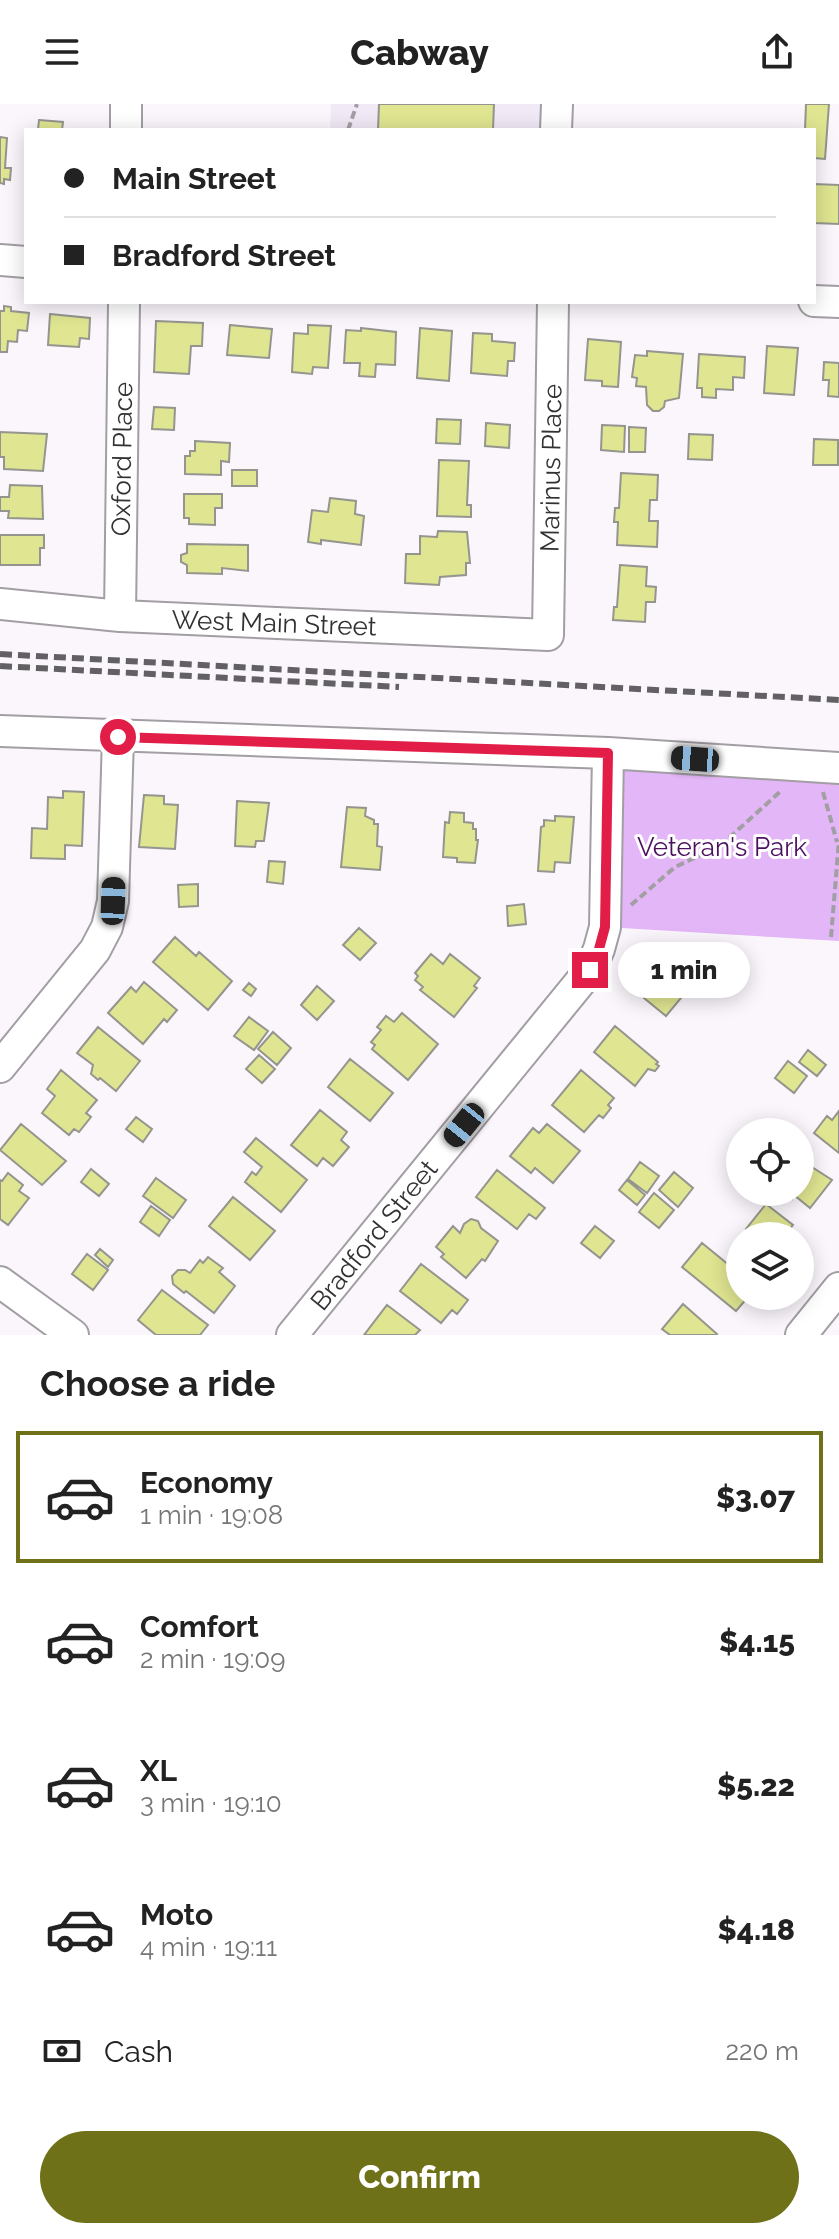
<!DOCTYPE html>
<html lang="en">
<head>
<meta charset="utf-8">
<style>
	:root { --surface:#fff; --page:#f6f6f6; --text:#222; --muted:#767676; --line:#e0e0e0; --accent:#6e7117 }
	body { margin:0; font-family:Raleway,sans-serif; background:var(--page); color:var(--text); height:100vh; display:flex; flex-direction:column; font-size:30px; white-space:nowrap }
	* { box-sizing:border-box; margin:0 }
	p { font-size:26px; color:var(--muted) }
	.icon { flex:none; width:44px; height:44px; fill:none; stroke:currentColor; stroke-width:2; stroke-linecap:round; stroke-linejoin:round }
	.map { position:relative; height:1231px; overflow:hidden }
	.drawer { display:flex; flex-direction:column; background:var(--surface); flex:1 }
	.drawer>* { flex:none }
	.top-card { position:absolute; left:24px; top:24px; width:792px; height:176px; border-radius:0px; box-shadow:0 4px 20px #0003; display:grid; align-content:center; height:176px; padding:0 40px; background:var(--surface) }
	.tools { position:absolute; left:726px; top:1014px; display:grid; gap:16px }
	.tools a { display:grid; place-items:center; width:88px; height:88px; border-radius:50%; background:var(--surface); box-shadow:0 4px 20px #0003; font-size:40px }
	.end { position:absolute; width:36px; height:36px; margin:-18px; border:10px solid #e11d48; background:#fff; box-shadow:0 0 0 4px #fff }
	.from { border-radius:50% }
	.bubble { position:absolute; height:56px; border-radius:28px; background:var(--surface); box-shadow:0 4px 20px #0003; font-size:26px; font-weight:800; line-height:56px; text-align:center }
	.car { position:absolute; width:24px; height:48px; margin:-24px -12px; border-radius:10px; box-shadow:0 0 6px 2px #0007; background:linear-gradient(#222 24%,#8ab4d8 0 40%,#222 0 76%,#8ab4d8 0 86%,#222 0) }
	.top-card b { display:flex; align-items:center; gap:28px; height:76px; font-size:30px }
	.top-card b+b { border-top:2px solid var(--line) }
	.top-card i { width:20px; height:20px; background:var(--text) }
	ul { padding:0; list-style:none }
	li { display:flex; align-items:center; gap:24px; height:132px; margin:0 16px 12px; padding:0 24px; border:4px solid transparent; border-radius:0px }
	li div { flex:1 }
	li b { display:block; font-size:30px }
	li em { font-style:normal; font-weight:800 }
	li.on { border-color:var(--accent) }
	li>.icon { width:72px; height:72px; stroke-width:1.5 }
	h2 { padding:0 40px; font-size:36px; line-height:96px }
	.pay { display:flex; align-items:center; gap:20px; height:88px; padding:0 40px; font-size:30px }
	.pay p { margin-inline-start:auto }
	.primary-button { display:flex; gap:16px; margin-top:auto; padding:16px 40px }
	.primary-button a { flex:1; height:92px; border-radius:48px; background:var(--accent); color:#fff; font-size:32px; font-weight:800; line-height:92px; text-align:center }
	header { display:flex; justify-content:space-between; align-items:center; height:104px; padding:0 40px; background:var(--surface); font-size:36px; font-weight:800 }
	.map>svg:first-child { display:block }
	.built { fill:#f2e9f6 }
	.green { fill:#e3b6f7 }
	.building { fill:#e0e591; stroke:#94958e; stroke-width:2 }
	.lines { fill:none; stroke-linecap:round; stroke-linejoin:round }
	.minor-casing { stroke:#a29ea4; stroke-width:34 }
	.path { stroke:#a29fa4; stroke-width:4; stroke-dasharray:8 4; stroke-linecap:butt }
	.minor { stroke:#fff; stroke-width:30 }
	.rail { stroke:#626063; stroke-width:6; stroke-dasharray:12 6; stroke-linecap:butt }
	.route { stroke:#e11d48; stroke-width:10 }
	.labels { text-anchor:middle; stroke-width:6; stroke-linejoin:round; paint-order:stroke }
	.street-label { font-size:26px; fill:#333134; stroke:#fff }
	.park-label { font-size:26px; fill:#4c1061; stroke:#fff }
</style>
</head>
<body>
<header><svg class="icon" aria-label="menu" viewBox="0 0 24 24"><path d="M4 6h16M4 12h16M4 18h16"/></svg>Cabway<svg class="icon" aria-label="share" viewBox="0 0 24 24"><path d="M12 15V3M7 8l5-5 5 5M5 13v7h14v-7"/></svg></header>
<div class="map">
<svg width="839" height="1231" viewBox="0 0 839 1231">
	<rect width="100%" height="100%" fill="#faf6fc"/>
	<path class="built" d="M331 0H557L556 26H330Z"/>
	<path class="green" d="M608 649 839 664V837L605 823Z"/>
	<path class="building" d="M379 0H494L493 26H378Z
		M806 0H829L825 55 814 54V26H805Z
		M39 16 63 18 62 26H38Z
		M0 33 7 34 5 64H11L10 76 4 75V80L0 79Z
		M814 80 839 81V120L814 119Z
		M4 202 11 203V207L29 209 27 227 18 226 17 238 8 237 7 248H0V207H4Z
		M50 210 90 214 89 235 80 234 79 243 48 241Z
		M156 217 203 219 202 242H191L189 270 154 268Z
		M230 221 272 225 269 254 227 251Z
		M308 221 331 222 328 264 313 263 312 270 292 268 294 229 308 230Z
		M361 224 396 228 395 261 376 260 375 273 359 272 360 259H344L346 226 361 227Z
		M420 224 452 227 449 277 417 274Z
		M473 229 492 230V237L515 239 514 257H508L507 272 471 269Z
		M588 235 621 238 618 283 602 282V277L585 276Z
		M767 242 798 244 794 291 764 289Z
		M647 247 683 250 679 294 665 297 664 303 659 307H653L647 301 646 283 636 282 637 274 632 273 635 251 647 252Z
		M699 250 745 253 744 274 733 273V286L716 285V294L702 293V284H697Z
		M824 258 839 259V293L828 292 829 276H823Z
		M154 303 175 304 174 326 152 325Z
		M437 315 461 316 460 340 436 339Z
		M486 319 510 321 509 344 485 342Z
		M602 321 625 322 624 348 601 346Z
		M629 323 646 324 645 348H629Z
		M0 328 47 330 43 367 4 365V353H0Z
		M689 330 713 331 712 356 688 355Z
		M814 335 838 336V361H813Z
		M195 337 230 339 229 358 221 357V371L185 370V352H190V347H195Z
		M439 356 469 357 467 401H471V413L437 412Z
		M232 366H257V382H232Z
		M621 369 658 371 657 396H650L649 417H658L657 443 617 441 618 418H614L615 404H619Z
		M10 381 42 382 43 415 8 414 9 407H0V393H9Z
		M184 390H222V404H215V421L189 420V414H184Z
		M330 394 356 397 355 410 364 412 361 441 321 436V440L308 438 312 406 328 408Z
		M438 427 467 428 470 459H466V471L440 473 439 481 405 479 406 450H420V432L437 433Z
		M0 431H44V444H40V461H0Z
		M187 440 248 441V467L222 464V470L187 469V461L181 458V451L187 449Z
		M620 461 647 463 646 482 656 483 655 498H646L645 518 613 516 614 503H617Z
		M63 687 84 688 82 742 65 741V755L31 754 32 724 47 725 48 693 63 694Z
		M144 691 164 692V700L178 701 175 745 139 743Z
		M237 697 269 699 264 737H256L255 743 235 742Z
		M347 703 366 704 365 712 374 716V720H378L377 742 382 743 380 766 341 763Z
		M450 708 464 709V718L473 719V725H476V736H478L475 759 457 758V754L443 753 445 718 449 719Z
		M555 712 574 713 570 759 555 758 554 768 538 767 541 723 544 722V716L555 717Z
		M269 757 285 758 283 780 267 778Z
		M198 780V802L179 803 178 781Z
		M524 800 526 820 508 822 507 802Z
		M359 824 376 839 360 856 343 841Z
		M175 833 196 852 199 848 232 877 208 906 153 858Z
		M431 850 443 860 450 850 480 874 474 882 477 884 454 913 420 886 423 883 415 876 418 872 415 869Z
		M668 863 691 882 666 912 644 894Z
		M144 878 177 906 167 918 164 915 143 940 108 909 131 883 136 888Z
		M249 879 256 885 251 892 243 886Z
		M317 882 334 897 317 916 301 901Z
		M402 909 438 940 408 976 372 945 375 941 371 938 381 926 377 923 386 912 394 918Z
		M249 913 268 927 254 946 234 932Z
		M615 922 658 958 656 960 659 962 655 967 648 965 635 982 594 948Z
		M98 923 140 957 116 987 100 974 98 976 91 970 93 961 77 949Z
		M273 928 291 944 277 961 258 945Z
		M808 946 826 961 817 972 799 958Z
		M259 951 275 965 262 979 246 965Z
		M350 955 393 989 370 1017 328 983Z
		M788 957 807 972 794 989 775 974Z
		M61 966 97 996 86 1009 91 1013 79 1028 74 1025 69 1031 42 1009 55 992 47 985Z
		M581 966 614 994 608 1001 611 1004 603 1014 599 1011 584 1028 552 1001Z
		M320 1006 347 1028 341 1036 349 1043 333 1062 323 1054 317 1062 291 1041Z
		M839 1007V1049L814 1029 827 1012 832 1016Z
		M136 1013 152 1025 143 1038 126 1025Z
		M21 1020 66 1057 42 1081 0 1046Z
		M547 1020 580 1047 553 1079 535 1064 531 1069 510 1052 533 1024 539 1029Z
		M256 1034 307 1076 281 1108 245 1078 252 1068 256 1071 262 1063 244 1048Z
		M801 1056 832 1076 810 1104 794 1091 792 1095 783 1088H800Z
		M640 1058 659 1072 647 1089 628 1075Z
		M91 1065 109 1080 99 1092 81 1078Z
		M497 1066 545 1104 536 1115 529 1110 517 1125 476 1093Z
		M674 1068 693 1084 678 1103 659 1086Z
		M8 1069 23 1081 19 1087 29 1094 8 1121 0 1115V1076L2 1077Z
		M156 1074 186 1096 173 1114 143 1092Z
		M627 1076 645 1091 637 1101 619 1086Z
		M654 1089 674 1106 659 1124 639 1108Z
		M233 1093 275 1127 250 1156 209 1122Z
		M766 1100 793 1121 784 1132H746L749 1128 746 1125Z
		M151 1102 170 1116 159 1132 140 1118Z
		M471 1115 478 1117 481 1124 498 1137 485 1157 482 1155 466 1174 441 1153 444 1150 436 1143 453 1122 460 1129 464 1120Z
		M595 1122 614 1137 600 1154 581 1139Z
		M702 1139 740 1170V1192H749L736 1207 682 1163Z
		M100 1145 113 1156 108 1163 95 1151Z
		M87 1150 108 1166 93 1186 72 1170Z
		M208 1153 223 1164 219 1168 235 1182 214 1209 186 1187 184 1189 173 1180 172 1172 178 1166H185L190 1169 200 1156 203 1159Z
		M421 1160 468 1196 457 1210 452 1206 441 1219 400 1187Z
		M162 1186 208 1221 200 1231H156L138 1216Z
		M683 1200 717 1230 716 1231H670L662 1225Z
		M387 1201 420 1226 415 1231H364Z"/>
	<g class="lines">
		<defs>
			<path id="minor" d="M126 26V0
				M556 26 557 0
				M0 156 26 158
				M814 197 839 198
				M0 500 120 512 548 531 553 198
				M120 512 124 198
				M0 627 608 649 839 664
				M0 963 95 846 107 823 113 797 118 633
				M0 1178 73 1231
				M292 1231 590 866 599 845 605 823 608 649
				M801 1231 839 1184"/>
		</defs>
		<use href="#minor" class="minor-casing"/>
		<path class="path" d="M348 26 357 0
			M823 688 837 738
			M631 801 675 763 720 742 782 686
			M831 833 839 736"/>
		<use href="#minor" class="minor"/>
		<path class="rail" d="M0 550 839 596
			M0 562 399 583"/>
	</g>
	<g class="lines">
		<path class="route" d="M118 633 608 649 605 823 599 845 590 866"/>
	</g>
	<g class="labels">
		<g class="street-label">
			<text transform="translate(122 355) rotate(-89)" y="9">Oxford Place</text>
			<text transform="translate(551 364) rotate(-89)" y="9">Marinus Place</text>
			<text transform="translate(274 519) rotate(2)" y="9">West Main Street</text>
			<text transform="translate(374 1131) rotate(-51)" y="9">Bradford Street</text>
		</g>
		<g class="park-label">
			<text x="722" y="752">Veteran's Park</text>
		</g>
	</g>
</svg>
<div class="tools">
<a><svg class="icon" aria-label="locate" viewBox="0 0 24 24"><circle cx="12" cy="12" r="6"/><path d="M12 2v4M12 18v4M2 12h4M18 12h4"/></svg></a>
<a><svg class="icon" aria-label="layers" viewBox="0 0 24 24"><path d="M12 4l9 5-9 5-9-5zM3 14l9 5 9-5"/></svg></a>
</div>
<i class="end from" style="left:118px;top:633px"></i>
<i class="end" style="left:590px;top:866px"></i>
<div class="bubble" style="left:618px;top:838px;width:132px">1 min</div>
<i class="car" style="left:695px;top:655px;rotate:274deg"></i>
<i class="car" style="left:113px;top:797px;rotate:2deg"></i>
<i class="car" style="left:464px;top:1021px;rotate:219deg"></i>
<div class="top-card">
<b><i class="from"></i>Main Street</b>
<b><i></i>Bradford Street</b>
</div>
</div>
<section class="drawer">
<h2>Choose a ride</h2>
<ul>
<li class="on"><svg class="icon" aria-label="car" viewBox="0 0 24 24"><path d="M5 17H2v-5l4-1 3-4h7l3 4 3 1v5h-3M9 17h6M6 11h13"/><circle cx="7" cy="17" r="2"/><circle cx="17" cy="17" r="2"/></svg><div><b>Economy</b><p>1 min · 19:08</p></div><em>$3.07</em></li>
<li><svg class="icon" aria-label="car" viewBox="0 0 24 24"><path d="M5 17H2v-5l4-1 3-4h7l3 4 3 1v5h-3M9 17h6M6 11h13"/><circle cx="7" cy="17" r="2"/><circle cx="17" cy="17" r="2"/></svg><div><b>Comfort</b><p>2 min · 19:09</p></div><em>$4.15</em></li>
<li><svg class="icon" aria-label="car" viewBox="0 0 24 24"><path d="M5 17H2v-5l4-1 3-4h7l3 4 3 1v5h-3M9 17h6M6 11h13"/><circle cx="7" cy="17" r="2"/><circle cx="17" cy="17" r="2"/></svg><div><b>XL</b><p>3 min · 19:10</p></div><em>$5.22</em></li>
<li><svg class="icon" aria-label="car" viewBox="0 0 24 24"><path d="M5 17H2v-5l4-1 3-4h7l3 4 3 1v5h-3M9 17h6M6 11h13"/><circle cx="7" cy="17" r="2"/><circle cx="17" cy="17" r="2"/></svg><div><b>Moto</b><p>4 min · 19:11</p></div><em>$4.18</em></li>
</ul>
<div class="pay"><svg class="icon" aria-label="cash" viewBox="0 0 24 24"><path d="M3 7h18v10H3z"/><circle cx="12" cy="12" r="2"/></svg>Cash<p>220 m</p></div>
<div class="primary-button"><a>Confirm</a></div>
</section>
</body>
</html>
